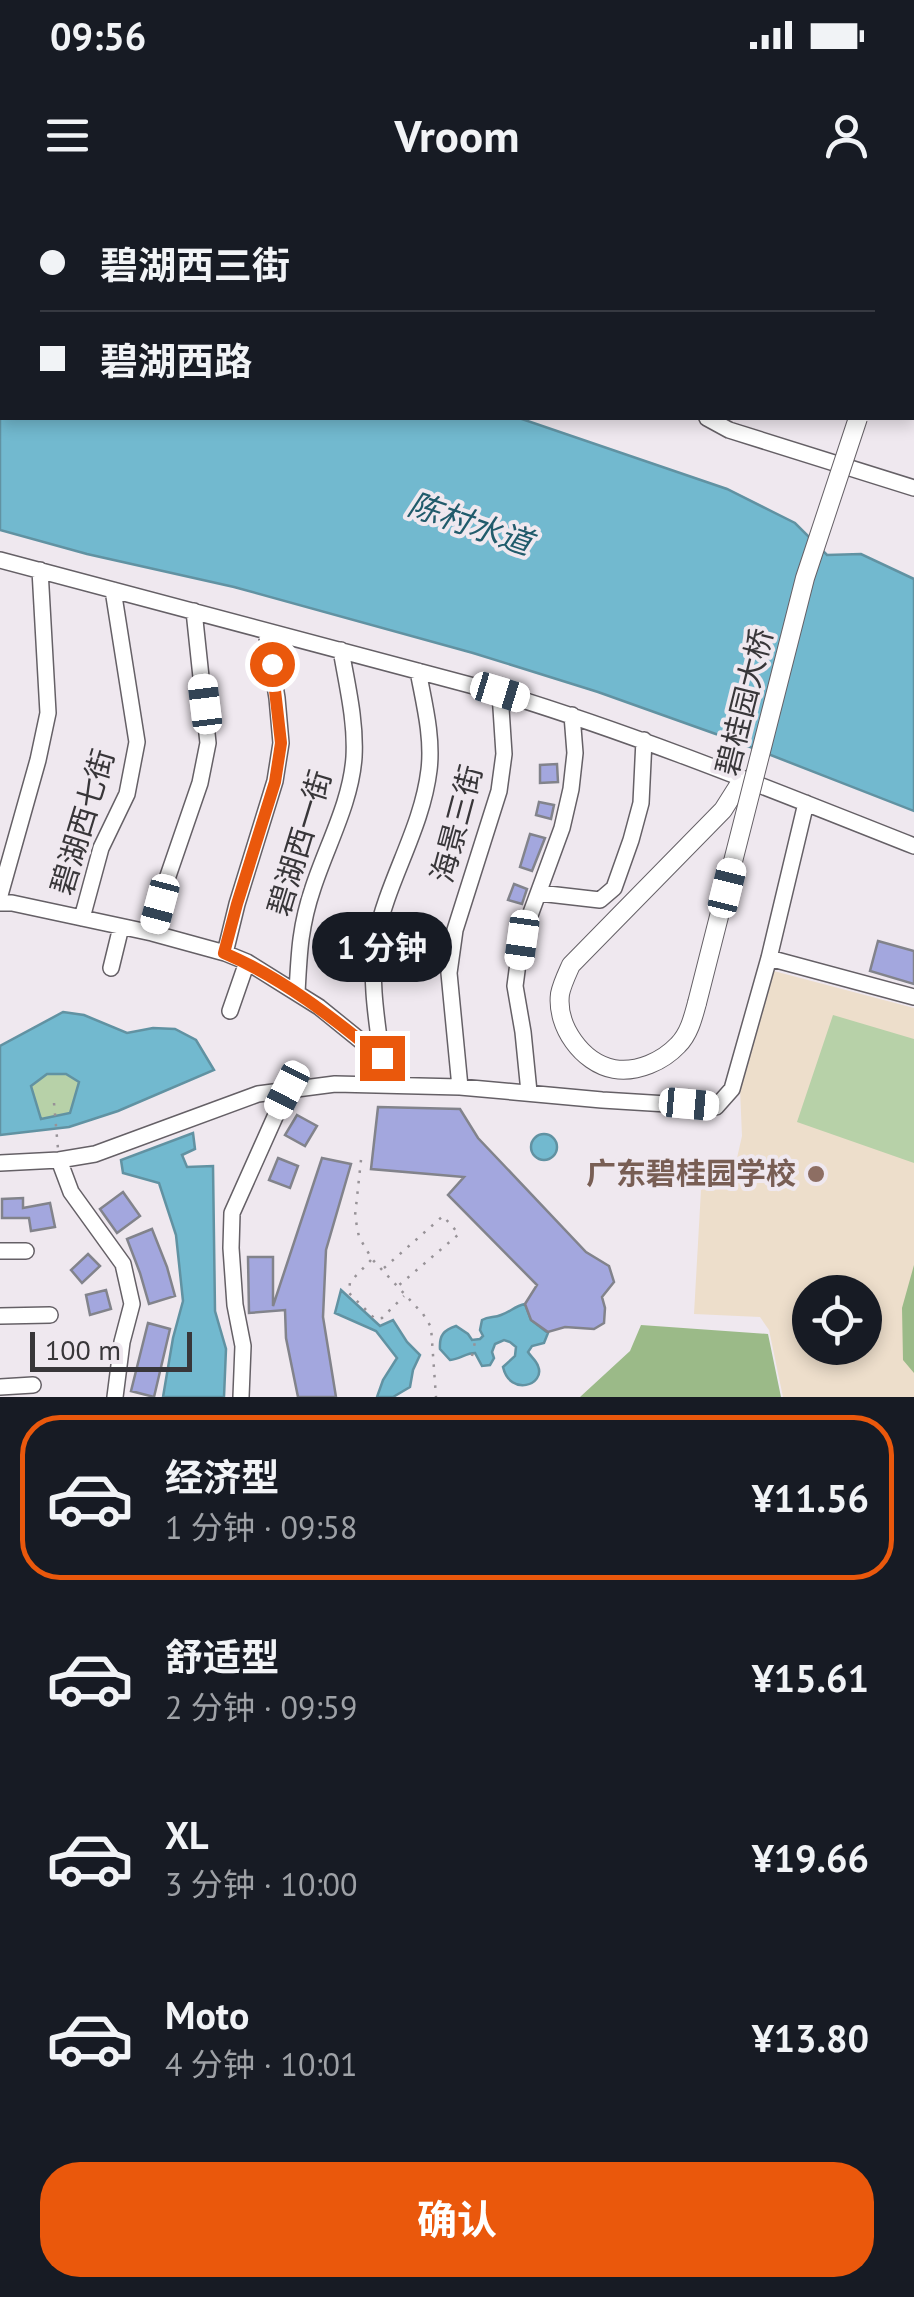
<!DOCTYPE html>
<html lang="zh">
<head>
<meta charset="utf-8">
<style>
	:root { --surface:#171b24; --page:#20242c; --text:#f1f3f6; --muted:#9ea1a6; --line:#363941; --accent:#ea580c }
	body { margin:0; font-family:"PT Sans","Noto Sans SC",sans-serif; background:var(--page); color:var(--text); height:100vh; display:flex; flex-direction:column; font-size:38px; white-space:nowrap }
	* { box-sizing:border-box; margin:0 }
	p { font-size:32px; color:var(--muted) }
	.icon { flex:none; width:55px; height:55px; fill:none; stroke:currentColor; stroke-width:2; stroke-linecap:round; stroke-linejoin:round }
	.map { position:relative; height:1197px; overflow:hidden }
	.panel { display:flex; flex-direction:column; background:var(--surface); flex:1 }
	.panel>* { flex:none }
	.top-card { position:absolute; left:0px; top:0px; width:915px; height:220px; box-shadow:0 5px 15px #0003; display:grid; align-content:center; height:220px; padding:0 40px; background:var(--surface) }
	.controls { position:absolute; left:792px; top:1075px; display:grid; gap:20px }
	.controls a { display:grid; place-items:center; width:90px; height:90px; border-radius:50%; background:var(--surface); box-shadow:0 5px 15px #0003; font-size:50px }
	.scale { position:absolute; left:30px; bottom:25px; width:162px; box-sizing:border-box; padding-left:10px; border:5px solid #383639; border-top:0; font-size:28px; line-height:35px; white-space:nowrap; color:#383639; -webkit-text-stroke:8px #efe8ef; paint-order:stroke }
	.end { position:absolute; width:45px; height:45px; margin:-22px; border:12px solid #ea580c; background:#fff; box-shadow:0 0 0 5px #fff }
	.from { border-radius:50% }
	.bubble { position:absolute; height:70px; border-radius:35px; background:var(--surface); box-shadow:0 5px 15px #0003; font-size:32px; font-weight:700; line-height:70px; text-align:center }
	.car { position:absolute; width:30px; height:60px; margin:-30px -15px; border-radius:12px; box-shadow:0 0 8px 2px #0007; background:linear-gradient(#fff 24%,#345 0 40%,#fff 0 76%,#345 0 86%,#fff 0) }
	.top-card b { display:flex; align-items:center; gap:35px; height:95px; font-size:38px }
	.top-card b+b { border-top:2px solid var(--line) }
	.top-card i { width:25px; height:25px; background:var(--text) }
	ul { padding:18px 0 0; list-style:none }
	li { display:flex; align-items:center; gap:30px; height:165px; margin:0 20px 15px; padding:0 20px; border:5px solid transparent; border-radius:40px }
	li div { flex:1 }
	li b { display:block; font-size:38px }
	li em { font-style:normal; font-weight:700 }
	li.active { border-color:var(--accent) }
	li>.icon { width:90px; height:90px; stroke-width:1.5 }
	.action { display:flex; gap:20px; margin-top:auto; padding:20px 40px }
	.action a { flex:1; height:115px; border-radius:40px; background:var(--accent); color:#fff; font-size:40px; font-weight:700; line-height:115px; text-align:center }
	.status { display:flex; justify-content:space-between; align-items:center; height:70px; padding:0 50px; background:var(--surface); direction:ltr }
	.status svg { height:28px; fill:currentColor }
	header { display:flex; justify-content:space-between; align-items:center; height:130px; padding:0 40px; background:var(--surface); font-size:45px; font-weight:700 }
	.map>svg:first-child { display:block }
	.education { fill:#eddecb; fill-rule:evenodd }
	.green { fill:#b7d1a8 }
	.forest { fill:#9bba88 }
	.water { fill:#72b9cf; stroke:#6192a2; stroke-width:2.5; fill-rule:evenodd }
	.building { fill:#a3a7de; stroke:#82838b; stroke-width:2.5 }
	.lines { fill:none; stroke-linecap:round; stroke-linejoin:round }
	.minor-casing { stroke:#656066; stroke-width:18 }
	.major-casing { stroke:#656066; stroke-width:20 }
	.path { stroke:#979297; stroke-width:2.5; stroke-dasharray:2.5 8; stroke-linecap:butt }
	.minor { stroke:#fff; stroke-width:15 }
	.major { stroke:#fff; stroke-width:18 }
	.major-bridge-casing { stroke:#656066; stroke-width:20; stroke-linecap:butt }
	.major-bridge { stroke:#fff; stroke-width:18 }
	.route { stroke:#ea580c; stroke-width:12 }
	.education-dot { fill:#8d6e63; stroke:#efe8ef; stroke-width:4 }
	.labels { text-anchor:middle; stroke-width:8; stroke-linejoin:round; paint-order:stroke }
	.street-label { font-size:30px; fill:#383639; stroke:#efe8ef }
	.education-label { font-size:30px; font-weight:bold; fill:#785e54; stroke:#efe8ef; text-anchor:end }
	.water-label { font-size:32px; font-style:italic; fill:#215b6b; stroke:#efe8ef }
</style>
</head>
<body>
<div class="status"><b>09:56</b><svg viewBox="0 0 49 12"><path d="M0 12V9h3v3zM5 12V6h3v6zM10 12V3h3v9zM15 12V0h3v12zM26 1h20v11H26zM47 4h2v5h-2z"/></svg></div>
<header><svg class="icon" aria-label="menu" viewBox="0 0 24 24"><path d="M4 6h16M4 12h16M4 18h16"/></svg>Vroom<svg class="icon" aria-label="person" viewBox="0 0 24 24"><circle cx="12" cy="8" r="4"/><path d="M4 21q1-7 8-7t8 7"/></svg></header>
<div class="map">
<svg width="914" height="1197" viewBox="0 0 914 1197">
	<rect width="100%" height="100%" fill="#efe8ef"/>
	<path class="education" d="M770 770 914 808V1197H783L769 1130 760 1117 694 1114 701 990 737 958 742 936 740 889ZM810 1092H865V1148H810Z"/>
	<path class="green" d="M833 815 914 839V963L797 922Z
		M47 874H66L79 882 71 913 41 919 31 886Z"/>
	<path class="forest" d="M914 1065V1173L903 1160 902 1108Z
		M641 1125 768 1134 781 1197H580L630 1151Z"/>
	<path class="water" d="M0 69H2V218H519L727 289 795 323 827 355 861 354 914 379V611L727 538 598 492 473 453 234 387 87 354 0 330Z
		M63 812 84 815 127 833 153 828 175 829 196 840 214 870 118 911 69 927 0 935V846ZM47 874H66L79 882 70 913 41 919 31 886Z
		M193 933 195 949 182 955 187 967 213 966 215 1111 226 1149 224 1197H163L173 1138 183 1101 176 1035 159 983 123 973 121 960Z
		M531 947a13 13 0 1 1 26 0a13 13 0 1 1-26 0Z
		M341 1090 380 1126 393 1120 407 1142 420 1155 413 1170 410 1187 393 1197H377L383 1180 397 1158 376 1131 335 1113Z
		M525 1104 531 1120 548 1133 544 1143 532 1146 528 1152C531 1157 536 1160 538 1166 546 1185 510 1197 503 1167L515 1156 516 1147 510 1142 504 1140 495 1144 492 1152 494 1158 490 1165 482 1166 475 1153C466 1153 460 1159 450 1160L440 1149C439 1135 444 1130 456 1126L468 1134 472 1140 480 1139 483 1136 480 1130 482 1120C489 1116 494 1118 501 1115 510 1112 515 1106 525 1104Z"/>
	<path class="building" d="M557 564 558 582 540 583V565Z
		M539 602 554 605 551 619 536 615Z
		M530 634 545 638 532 671 520 667Z
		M514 684 527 689 522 704 508 700Z
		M878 741 914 751V784L870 771Z
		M378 907 460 909 478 938 586 1052 609 1066 614 1082 602 1097 605 1108 604 1123 594 1129 565 1127 548 1132 531 1120 525 1104 537 1085 448 995 464 977 371 969Z
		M297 915 317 926 305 946 285 935Z
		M278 958 298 966 290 988 269 980Z
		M322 958 351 964 326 1050 323 1117 336 1197H298L286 1138 285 1110 249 1113 248 1057H273V1106Z
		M123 992 140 1016 117 1033 100 1009Z
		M23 998V1008L50 1003 55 1027 31 1031 29 1018H2V999Z
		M152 1029 167 1067 175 1096 149 1104 140 1073 127 1039Z
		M88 1054 100 1066 82 1083 71 1070Z
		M106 1090 111 1109 90 1115 86 1095Z
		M148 1123 170 1129 154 1197 131 1191Z"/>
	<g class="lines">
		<defs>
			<path id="minor" d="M362 2V0
				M421 2V0
				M513 2V0
				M888 2 889 0
				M0 29 2 30
				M707 218 729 230 914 288
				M0 360 500 493C641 536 777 592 914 646
				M539 693 600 700 614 688 631 640 641 603 644 540
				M0 695 38 560 48 513 40 370
				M0 703H12L152 733 225 753 247 762 319 807 382 858
				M82 718 101 648 127 594 137 542 113 390
				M152 733 168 676 200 583 208 543 194 411
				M225 753 237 704 275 581 281 543 277 498 266 431
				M769 758 914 797
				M111 768 121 727
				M297 793C299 754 300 726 313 688 327 645 351 602 354 557 356 521 347 485 341 450
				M230 811 247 762
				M385 884C380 836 368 786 376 738 387 681 422 629 429 570 433 537 424 503 418 471
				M460 887 449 773 455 730 499 591 504 554 500 493
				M529 892 523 832 515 786 521 740 562 628 571 589 575 553 572 515
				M59 960 71 992 123 1064 132 1104 122 1142 115 1197
				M0 963 59 960 95 954 258 894 335 884 460 887 602 900 716 907 732 889 769 758 806 603
				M0 1051H26
				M0 1116 50 1115
				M0 1187 33 1185
				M241 1197 243 1146 235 1105 231 1048 232 1013 287 890"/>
			<path id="major" d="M912 102 914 100
				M697 803C693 818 689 834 678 845 663 861 637 873 614 869 582 863 556 826 560 794 562 784 567 774 571 765L723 610 742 580"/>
		</defs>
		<use href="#minor" class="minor-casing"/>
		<use href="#major" class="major-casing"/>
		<path class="path" d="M54 903 58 949
			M361 960 355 1016 359 1037 372 1059 423 1114 431 1127 436 1197
			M371 1060 350 1082 349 1093 375 1119 382 1118 404 1096
			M384 1068 443 1016 459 1034 398 1086
			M472 1156 476 1137"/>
		<use href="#minor" class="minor"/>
		<use href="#major" class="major"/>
		<defs>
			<path id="major-bridge" d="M697 803 805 378 858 218"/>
		</defs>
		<use href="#major-bridge" class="major-bridge-casing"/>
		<use href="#major-bridge" class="major-bridge"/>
	</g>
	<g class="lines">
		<path class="route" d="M272 464 281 543 275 582 237 704 224 753C283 778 333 818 382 858"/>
	</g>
	<circle class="education-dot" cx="816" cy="974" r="10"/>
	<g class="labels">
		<g class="street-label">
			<text transform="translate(745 502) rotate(-76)" y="10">碧桂园大桥</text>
			<text transform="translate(83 622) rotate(-73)" y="10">碧湖西七街</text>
			<text transform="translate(457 624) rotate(-75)" y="10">海景三街</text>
			<text transform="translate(300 643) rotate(-73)" y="10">碧湖西一街</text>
		</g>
		<g class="education-label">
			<text x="796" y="984">广东碧桂园学校</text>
		</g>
		<g class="water-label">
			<text transform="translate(470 324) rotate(19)" y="11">陈村水道</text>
		</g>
	</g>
</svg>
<div class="controls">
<a><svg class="icon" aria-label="locate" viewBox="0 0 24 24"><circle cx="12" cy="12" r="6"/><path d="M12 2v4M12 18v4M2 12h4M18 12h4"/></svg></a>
</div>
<div class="scale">100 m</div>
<i class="end from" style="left:272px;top:464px"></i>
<i class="end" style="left:382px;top:858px"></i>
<div class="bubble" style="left:312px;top:712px;width:140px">1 分钟</div>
<i class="car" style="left:500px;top:492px;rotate:107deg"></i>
<i class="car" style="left:205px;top:504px;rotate:353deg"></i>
<i class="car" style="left:727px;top:688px;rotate:14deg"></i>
<i class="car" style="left:160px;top:704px;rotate:195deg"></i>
<i class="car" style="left:522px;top:740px;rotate:188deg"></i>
<i class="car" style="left:287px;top:890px;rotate:207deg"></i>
<i class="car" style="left:689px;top:904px;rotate:95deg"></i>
<div class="top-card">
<b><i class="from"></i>碧湖西三街</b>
<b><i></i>碧湖西路</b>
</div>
</div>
<section class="panel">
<ul>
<li class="active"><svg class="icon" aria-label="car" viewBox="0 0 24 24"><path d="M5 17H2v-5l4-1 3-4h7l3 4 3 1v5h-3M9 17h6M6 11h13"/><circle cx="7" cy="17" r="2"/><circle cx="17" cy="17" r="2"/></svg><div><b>经济型</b><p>1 分钟 · 09:58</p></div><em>¥11.56</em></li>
<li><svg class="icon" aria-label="car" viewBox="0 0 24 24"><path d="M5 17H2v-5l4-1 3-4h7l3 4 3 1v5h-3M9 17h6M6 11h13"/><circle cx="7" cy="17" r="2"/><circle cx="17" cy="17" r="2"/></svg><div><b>舒适型</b><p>2 分钟 · 09:59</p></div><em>¥15.61</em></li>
<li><svg class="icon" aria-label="car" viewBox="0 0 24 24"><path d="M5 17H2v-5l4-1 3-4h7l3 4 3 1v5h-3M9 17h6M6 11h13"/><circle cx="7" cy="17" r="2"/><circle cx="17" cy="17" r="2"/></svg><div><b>XL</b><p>3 分钟 · 10:00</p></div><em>¥19.66</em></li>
<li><svg class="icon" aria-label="car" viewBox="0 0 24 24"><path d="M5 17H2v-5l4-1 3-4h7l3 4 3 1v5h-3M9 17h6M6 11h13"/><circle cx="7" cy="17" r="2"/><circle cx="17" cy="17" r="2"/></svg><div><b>Moto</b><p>4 分钟 · 10:01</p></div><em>¥13.80</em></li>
</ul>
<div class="action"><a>确认</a></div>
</section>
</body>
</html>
